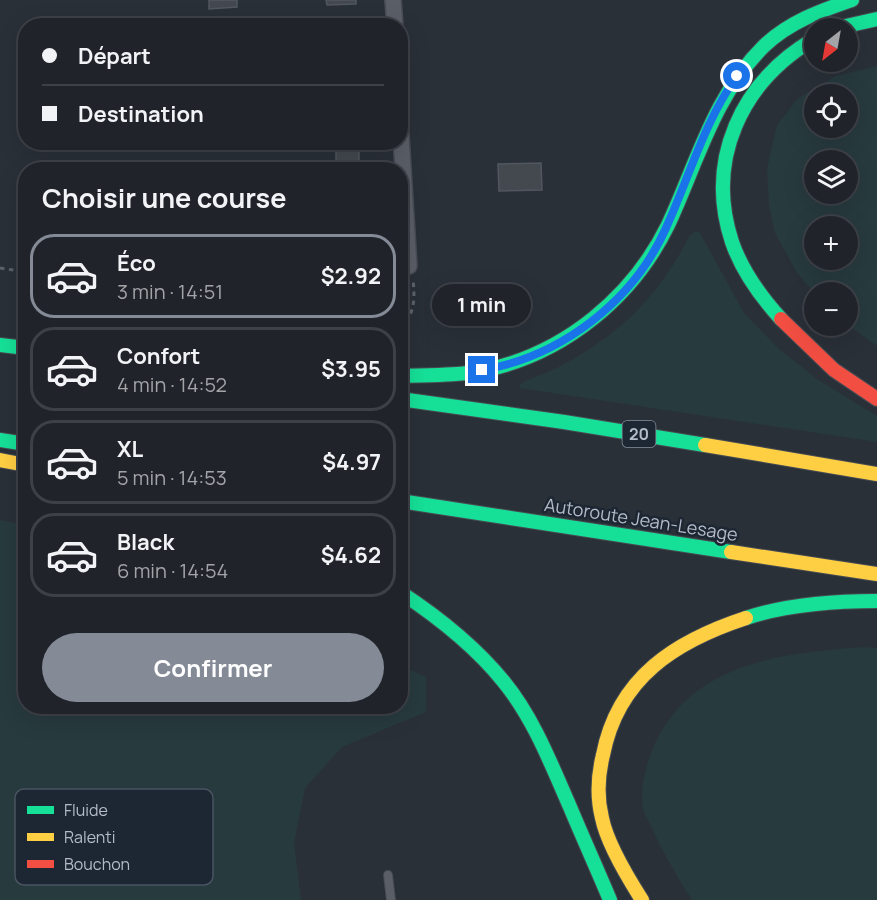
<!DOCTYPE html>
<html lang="fr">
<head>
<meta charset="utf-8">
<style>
	:root { --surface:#20242a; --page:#282c32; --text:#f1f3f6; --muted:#a2a4a8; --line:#3d4147; --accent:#848b96 }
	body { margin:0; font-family:Manrope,sans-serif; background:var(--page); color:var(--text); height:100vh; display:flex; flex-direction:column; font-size:22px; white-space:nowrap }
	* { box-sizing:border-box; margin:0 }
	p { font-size:20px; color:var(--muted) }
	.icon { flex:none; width:33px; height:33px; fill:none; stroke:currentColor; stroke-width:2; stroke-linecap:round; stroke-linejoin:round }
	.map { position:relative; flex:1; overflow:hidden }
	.sheet { position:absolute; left:18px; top:162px; width:390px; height:552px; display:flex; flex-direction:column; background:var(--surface); border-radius:24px; box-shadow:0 6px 24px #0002,0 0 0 2px var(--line) }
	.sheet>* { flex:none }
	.banner { position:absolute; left:18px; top:18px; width:390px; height:132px; border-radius:24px; box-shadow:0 6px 24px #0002,0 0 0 2px var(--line); display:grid; align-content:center; height:132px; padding:0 24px; background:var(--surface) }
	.needle { width:39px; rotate:211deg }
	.fabs { position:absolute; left:804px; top:18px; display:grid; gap:12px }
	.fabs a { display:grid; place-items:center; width:54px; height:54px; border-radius:50%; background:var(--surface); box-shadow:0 6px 24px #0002,0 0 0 2px var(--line); font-size:30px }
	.end { position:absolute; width:27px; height:27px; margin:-14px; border:8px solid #1a73e8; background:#fff; box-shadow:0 0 0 3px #fff }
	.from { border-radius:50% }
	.bubble { position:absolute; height:42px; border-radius:21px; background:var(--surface); box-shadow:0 6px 24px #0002,0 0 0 2px var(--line); font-size:20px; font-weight:700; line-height:42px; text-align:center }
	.banner b { display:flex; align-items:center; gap:21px; height:57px; font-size:22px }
	.banner b+b { border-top:2px solid var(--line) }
	.banner i { width:15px; height:15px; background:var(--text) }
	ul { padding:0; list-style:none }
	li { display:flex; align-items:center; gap:18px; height:84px; margin:0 12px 9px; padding:0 12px; border:3px solid var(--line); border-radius:24px }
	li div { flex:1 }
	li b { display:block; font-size:22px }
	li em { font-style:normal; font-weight:700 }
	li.on { border-color:var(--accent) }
	li>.icon { width:54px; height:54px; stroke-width:1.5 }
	h2 { padding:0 24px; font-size:27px; line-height:72px }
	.primary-button { display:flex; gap:12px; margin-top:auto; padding:12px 24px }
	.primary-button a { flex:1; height:69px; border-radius:36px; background:var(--accent); color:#fff; font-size:24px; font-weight:700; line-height:69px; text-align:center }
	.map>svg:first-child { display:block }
	.green { fill:#273a3e; fill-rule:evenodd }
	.building { fill:#444950; stroke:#52575f; stroke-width:1.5 }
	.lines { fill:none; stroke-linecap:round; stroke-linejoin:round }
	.lane-casing { stroke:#484c53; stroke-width:10 }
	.street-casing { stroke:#484c53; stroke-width:18 }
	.fast-casing { stroke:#474c53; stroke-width:16 }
	.slow-casing { stroke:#474c53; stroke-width:16 }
	.jam-casing { stroke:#474c53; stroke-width:16 }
	.path { stroke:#5d636a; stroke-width:3; stroke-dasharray:4.5 4.5; stroke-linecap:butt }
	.lane { stroke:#5a5e66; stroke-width:8 }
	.street { stroke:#5a5e66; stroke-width:15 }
	.fast { stroke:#16e098; stroke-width:14 }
	.slow { stroke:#ffcf43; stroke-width:14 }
	.jam { stroke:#f24e42; stroke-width:14 }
	.route { stroke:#1a73e8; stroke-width:8 }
	.labels { text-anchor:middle; stroke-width:5; stroke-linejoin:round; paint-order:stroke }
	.shield { fill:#1d2633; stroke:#878f9c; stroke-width:1.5 }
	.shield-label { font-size:16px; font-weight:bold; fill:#b4bcc9 }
	.street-label { font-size:18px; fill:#b4bcc9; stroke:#1d2633 }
	.key { fill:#1d2633; stroke:#4a5360; stroke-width:1.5 }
	.key-label { font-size:16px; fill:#b4bcc9 }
</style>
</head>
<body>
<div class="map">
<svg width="877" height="900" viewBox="0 0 877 900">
	<rect width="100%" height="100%" fill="#2a3038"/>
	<path class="green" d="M877 66V346L848 325V292L814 293 797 273 775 233 769 205 767 168 777 125 798 98 836 76ZM814 94H848V128H814ZM814 160H848V194H814ZM814 226H848V260H814Z
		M696 231 700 233 744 313 779 349 817 379 877 416V442L520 388V384C536 376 555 370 570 361 627 328 660 293 690 235Z
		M0 520 25 525 26 706H400L401 666 426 677V712L342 747 305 788 294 843 301 900H0Z
		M861 647 877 648V900H692C676 875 662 851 650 824 648 819 643 813 643 807 639 788 648 758 656 741 696 661 782 654 861 647Z"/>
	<path class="building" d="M209 0H237V7L209 9Z
		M326 0H356V4L327 5Z
		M336 142H359V162H336Z
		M541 163 542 190 499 191 498 164Z"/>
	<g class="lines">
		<defs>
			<path id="lane" d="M388 875 391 900"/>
			<path id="street" d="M393 0 395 26
				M400 120 409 266"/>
			<path id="fast" d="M837 28 877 19
				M781 319C761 297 742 271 732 242 705 160 741 82 814 39
				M0 345 26 348
				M400 376C429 375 457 376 486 370 565 353 633 297 668 225 697 163 714 95 764 46 789 22 820 11 852 0
				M400 399 564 422 705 445
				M0 440 26 444
				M400 501 731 552
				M400 592C438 617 475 646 504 682 534 719 551 764 570 807 583 838 597 869 610 900
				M746 618C788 604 833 601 877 601"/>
			<path id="slow" d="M705 445 877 474
				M0 460 26 465
				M731 552 877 574
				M642 900C628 878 607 843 602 818 597 798 598 775 603 755 618 677 676 641 746 618"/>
			<path id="jam" d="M781 319 834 370 877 399"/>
		</defs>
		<use href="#lane" class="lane-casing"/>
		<use href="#street" class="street-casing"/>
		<use href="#fast" class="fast-casing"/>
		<use href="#slow" class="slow-casing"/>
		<use href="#jam" class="jam-casing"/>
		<path class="path" d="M0 268 26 272
			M400 328C415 316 415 297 413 280"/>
		<use href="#lane" class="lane"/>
		<use href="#street" class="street"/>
		<use href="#fast" class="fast"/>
		<use href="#slow" class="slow"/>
		<use href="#jam" class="jam"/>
	</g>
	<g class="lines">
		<path class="route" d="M482 370C560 357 633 302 666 228 689 178 704 122 737 76"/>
	</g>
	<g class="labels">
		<rect class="shield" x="622.5" y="421" width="33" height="26" rx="4.5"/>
		<g class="shield-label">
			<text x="639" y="440">20</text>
		</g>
		<g class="street-label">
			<text transform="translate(641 520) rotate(9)" y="6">Autoroute Jean-Lesage</text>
		</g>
	</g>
	<rect x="15" y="789" width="198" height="96" rx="9" class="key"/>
	<rect x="27" y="806" width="27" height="8" fill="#16e098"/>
	<rect x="27" y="833" width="27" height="8" fill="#ffcf43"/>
	<rect x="27" y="860" width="27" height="8" fill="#f24e42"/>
	<g class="key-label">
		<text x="64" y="816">Fluide</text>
		<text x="64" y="843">Ralenti</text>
		<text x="64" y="870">Bouchon</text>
	</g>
</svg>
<div class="fabs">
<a><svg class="needle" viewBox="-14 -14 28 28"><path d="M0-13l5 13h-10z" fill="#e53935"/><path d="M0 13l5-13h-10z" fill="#a2a4a8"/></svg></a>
<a><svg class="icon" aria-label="locate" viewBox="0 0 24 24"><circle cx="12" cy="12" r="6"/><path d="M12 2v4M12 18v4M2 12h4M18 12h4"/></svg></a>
<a><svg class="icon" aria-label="layers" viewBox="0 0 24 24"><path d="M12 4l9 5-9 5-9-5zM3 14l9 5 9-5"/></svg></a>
<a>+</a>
<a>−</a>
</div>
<i class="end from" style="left:737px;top:76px"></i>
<i class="end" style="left:482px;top:370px"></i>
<div class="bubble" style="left:432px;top:284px;width:99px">1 min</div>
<div class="banner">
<b><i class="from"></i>Départ</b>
<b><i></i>Destination</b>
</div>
<section class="sheet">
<h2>Choisir une course</h2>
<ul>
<li class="on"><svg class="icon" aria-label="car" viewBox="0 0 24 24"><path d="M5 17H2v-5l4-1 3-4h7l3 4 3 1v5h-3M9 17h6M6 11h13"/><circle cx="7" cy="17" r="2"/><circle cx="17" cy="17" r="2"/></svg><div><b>Éco</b><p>3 min · 14:51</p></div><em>$2.92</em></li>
<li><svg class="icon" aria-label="car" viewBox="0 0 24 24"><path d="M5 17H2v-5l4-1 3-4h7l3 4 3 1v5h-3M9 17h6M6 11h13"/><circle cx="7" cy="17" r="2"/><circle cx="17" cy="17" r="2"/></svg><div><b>Confort</b><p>4 min · 14:52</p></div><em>$3.95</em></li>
<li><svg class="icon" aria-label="car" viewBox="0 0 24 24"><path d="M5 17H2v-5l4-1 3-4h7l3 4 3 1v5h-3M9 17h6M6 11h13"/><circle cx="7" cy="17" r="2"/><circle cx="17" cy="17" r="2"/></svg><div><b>XL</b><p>5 min · 14:53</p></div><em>$4.97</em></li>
<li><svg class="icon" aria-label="car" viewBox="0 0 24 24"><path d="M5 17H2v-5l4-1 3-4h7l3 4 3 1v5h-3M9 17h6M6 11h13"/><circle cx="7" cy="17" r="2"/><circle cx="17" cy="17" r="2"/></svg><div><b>Black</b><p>6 min · 14:54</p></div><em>$4.62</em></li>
</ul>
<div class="primary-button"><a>Confirmer</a></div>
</section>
</div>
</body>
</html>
